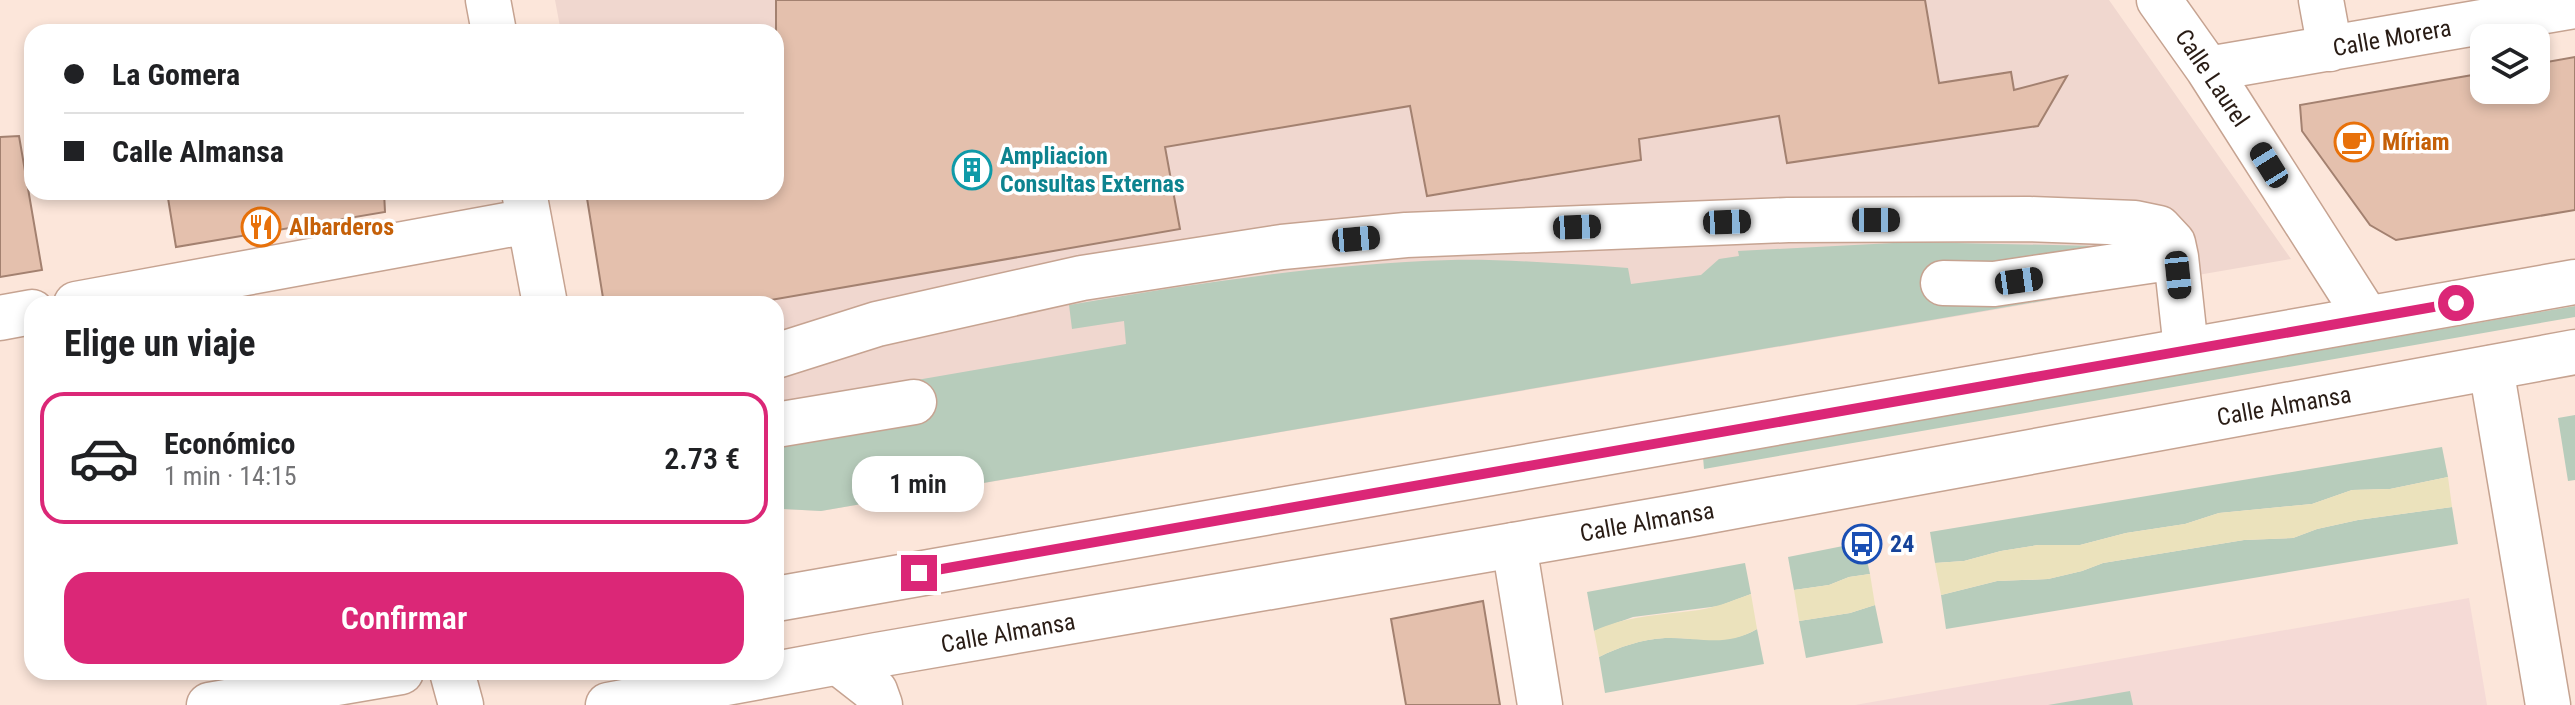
<!DOCTYPE html>
<html lang="es">
<head>
<meta charset="utf-8">
<style>
	:root { --surface:#fff; --page:#f2f2f2; --text:#202124; --muted:#757577; --line:#e0e0e0; --accent:#db2777 }
	body { margin:0; font-family:"Roboto Condensed",sans-serif; background:var(--page); color:var(--text); height:100vh; display:flex; flex-direction:column; font-size:30px; white-space:nowrap }
	* { box-sizing:border-box; margin:0 }
	p { font-size:26px; color:var(--muted) }
	.icon { flex:none; width:44px; height:44px; fill:none; stroke:currentColor; stroke-width:2; stroke-linecap:round; stroke-linejoin:round }
	.map { position:relative; flex:1; overflow:hidden }
	.side { position:absolute; left:24px; top:296px; width:760px; height:384px; display:flex; flex-direction:column; background:var(--surface); border-radius:24px; box-shadow:0 4px 12px #0003 }
	.side>* { flex:none }
	.top-card { position:absolute; left:24px; top:24px; width:760px; height:176px; border-radius:24px; box-shadow:0 4px 12px #0003; display:grid; align-content:center; height:176px; padding:0 40px; background:var(--surface) }
	.fabs { position:absolute; left:2470px; top:24px; display:grid; gap:16px }
	.fabs a { display:grid; place-items:center; width:80px; height:80px; border-radius:16px; background:var(--surface); box-shadow:0 4px 12px #0003; font-size:40px }
	.end { position:absolute; width:36px; height:36px; margin:-18px; border:10px solid #db2777; background:#fff; box-shadow:0 0 0 4px #fff }
	.from { border-radius:50% }
	.bubble { position:absolute; height:56px; border-radius:24px; background:var(--surface); box-shadow:0 4px 12px #0003; font-size:26px; font-weight:600; line-height:56px; text-align:center }
	.car { position:absolute; width:24px; height:48px; margin:-24px -12px; border-radius:10px; box-shadow:0 0 6px 2px #0007; background:linear-gradient(#222 24%,#8ab4d8 0 40%,#222 0 76%,#8ab4d8 0 86%,#222 0) }
	.top-card b { display:flex; align-items:center; gap:28px; height:76px; font-size:30px }
	.top-card b+b { border-top:2px solid var(--line) }
	.top-card i { width:20px; height:20px; background:var(--text) }
	ul { padding:0; list-style:none }
	li { display:flex; align-items:center; gap:24px; height:132px; margin:0 16px 12px; padding:0 24px; border:4px solid var(--line); border-radius:24px }
	li div { flex:1 }
	li b { display:block; font-size:30px }
	li em { font-style:normal; font-weight:600 }
	li.active { border-color:var(--accent) }
	li>.icon { width:72px; height:72px; stroke-width:1.5 }
	h2 { padding:0 40px; font-size:36px; line-height:96px }
	.action { display:flex; gap:16px; margin-top:auto; padding:16px 40px }
	.action a { flex:1; height:92px; border-radius:24px; background:var(--accent); color:#fff; font-size:32px; font-weight:600; line-height:92px; text-align:center }
	.map>svg:first-child { display:block }
	.education { fill:#f5dad6 }
	.medical { fill:#f0d7cf }
	.green { fill:#b7ccbb }
	.sand { fill:#ebe2bc }
	.building { fill:#e4c0ad; stroke:#a38170; stroke-width:2 }
	.lines { fill:none; stroke-linecap:round; stroke-linejoin:round }
	.minor-casing { stroke:#c6a391; stroke-width:47 }
	.major-casing { stroke:#c6a391; stroke-width:47 }
	.minor { stroke:#fff; stroke-width:44 }
	.major { stroke:#fff; stroke-width:44 }
	.route { stroke:#db2777; stroke-width:10 }
	.labels { text-anchor:middle; stroke-width:7; stroke-linejoin:round; paint-order:stroke }
	.street-label { font-size:24px; fill:#291c15; stroke:#fff }
	.food-label { font-size:24px; font-weight:bold; fill:#c56008; stroke:#fff; text-anchor:start }
	.culture-label { font-size:24px; font-weight:bold; fill:#0d838f; stroke:#fff; text-anchor:start }
	.transit-label { font-size:24px; font-weight:bold; fill:#164399; stroke:#fff; text-anchor:start }
</style>
</head>
<body>
<div class="map">
<svg width="2575" height="705" viewBox="0 0 2575 705">
	<rect width="100%" height="100%" fill="#fce6da"/>
	<path class="education" d="M2469 598 2487 705H1855Z"/>
	<path class="medical" d="M555 0H2109L2291 259 821 511 783 509 776 505V304H605L585 192H776V32H561Z"/>
	<path class="green" d="M1912 242 2097 246 2100 291 821 511 783 509 776 505V439L911 381 1126 344 1124 321 1072 329 1069 305C1195 283 1323 264 1451 260 1510 259 1569 264 1628 268L1631 284 1701 275 1719 259 1739 256 1738 251Z
		M2575 306V317L1704 469 1703 457Z
		M2575 415V480L2568 481 2558 418Z
		M2442 447 2448 477 2390 489 2352 490 2312 504 2219 513 2185 524 2126 533 2080 545H2038L2001 551 1964 561 1935 563 1930 532Z
		M2452 507 2458 544 1946 629 1941 595 1997 581 2048 579 2082 571 2103 563 2244 540 2293 538 2317 529 2358 520Z
		M1863 542 1870 574 1849 577 1829 585 1794 590 1788 557Z
		M1745 563 1751 594 1719 606 1633 617 1594 631 1587 592Z
		M1875 605 1883 643 1806 658 1799 621 1850 613Z
		M1757 629 1764 664 1605 693 1599 657C1619 647 1642 639 1665 638 1697 637 1728 646 1757 629Z
		M2130 691 2133 705H2048Z"/>
	<path class="sand" d="M2448 477 2452 507 2358 520 2317 529 2293 538 2244 540 2103 563 2082 571 2048 579 1997 581 1941 595 1935 563 1964 561 2001 551 2038 545H2080L2126 533 2185 524 2219 513 2312 504 2352 490 2390 489Z
		M1870 574 1875 605 1850 613 1799 621 1794 590 1829 585 1849 577Z
		M1751 594 1757 629C1725 648 1700 637 1665 638 1643 639 1619 647 1599 657L1594 631C1626 616 1658 615 1691 611 1713 609 1731 601 1751 594Z"/>
	<path class="building" d="M776 0H1925L1939 83 2011 72 2014 90 2067 76 2038 126 1787 163 1779 116 1639 139 1641 160 1427 196 1410 106 1165 147 1180 229 748 304H604L586 192H776Z
		M2575 57V210L2396 240 2370 225 2302 131 2300 105 2484 73V90H2536V64Z
		M19 136 42 270 0 277V137Z
		M167 192H384L385 212 176 247Z
		M1483 601 1500 705H1406L1391 619Z"/>
	<g class="lines">
		<defs>
			<path id="minor" d="M488 0 494 32
				M2159 0 2208 69 2367 318
				M2321 0 2330 49
				M2208 69 2575 6
				M524 192 545 304
				M1943 283 1994 284 2176 257
				M76 304 529 221
				M0 318 32 312
				M776 356 877 324 1082 278 1282 247 1406 235 1788 220 2029 219 2135 223 2159 228 2173 243 2176 257 2186 349
				M2491 368 2548 705
				M776 425 914 402
				M1514 545 1540 705
				M839 663 875 691 880 705"/>
			<path id="major" d="M776 599 2575 282
				M452 672 461 705
				M209 705 401 672
				M608 705 877 655 1687 515 2575 352"/>
		</defs>
		<use href="#minor" class="minor-casing"/>
		<use href="#major" class="major-casing"/>
		<use href="#minor" class="minor"/>
		<use href="#major" class="major"/>
	</g>
	<g class="lines">
		<path class="route" d="M919 573 2456 303"/>
	</g>
	<defs>
		<symbol id="cafe-ring" viewBox="-11 -11 22 22"><circle r="9.5" fill="#fff" stroke="#e8710a" stroke-width="1.5"/><path d="M-5.5-4.5H6V0H3Q3 3.5 0 3.5H-2.5Q-5.5 3.5-5.5 0ZM3-3.2v2h1.7v-2ZM-6 4.5H4V6H-6Z" fill="#e8710a"/></symbol>
		<symbol id="building-ring" viewBox="-11 -11 22 22"><circle r="9.5" fill="#fff" stroke="#0f9aa8" stroke-width="1.5"/><path d="M-4-6H4V6H1V3H-1V6H-4ZM-2.5-4.3h1.7v1.8h-1.7ZM.8-4.3h1.7v1.8H.8ZM-2.5-1h1.7V.8h-1.7ZM.8-1h1.7V.8H.8Z" fill="#0f9aa8"/></symbol>
		<symbol id="restaurant-ring" viewBox="-11 -11 22 22"><circle r="9.5" fill="#fff" stroke="#e8710a" stroke-width="1.5"/><path d="M-5-6h1v4h1v-4h1v4h1v-4h1v5L-1.5 .5V6h-2V.5L-5-1ZM5-6V6H3V1.5H1.5Q1.5-4 5-6Z" fill="#e8710a"/></symbol>
		<symbol id="bus-ring" viewBox="-11 -11 22 22"><circle r="9.5" fill="#fff" stroke="#1a4fb4" stroke-width="1.5"/><path d="M-5-6H5V4H4V6H2V4H-2V6H-4V4H-5ZM-3.5-4V0h7V-4ZM-3.5 1.2v1.5H-2V1.2ZM2 1.2v1.5H3.5V1.2Z" fill="#1a4fb4"/></symbol>
	</defs>
	<g fill-rule="evenodd">
		<use href="#cafe-ring" x="2332" y="120" width="44" height="44"/>
		<use href="#building-ring" x="950" y="148" width="44" height="44"/>
		<use href="#restaurant-ring" x="239" y="205" width="44" height="44"/>
		<use href="#bus-ring" x="1840" y="522" width="44" height="44"/>
	</g>
	<g class="labels">
		<g class="street-label">
			<text transform="translate(2392 38) rotate(-10)" y="8">Calle Morera</text>
			<text transform="translate(2212 78) rotate(56)" y="8">Calle Laurel</text>
			<text transform="translate(2284 406) rotate(-10)" y="8">Calle Almansa</text>
			<text transform="translate(1647 522) rotate(-10)" y="8">Calle Almansa</text>
			<text transform="translate(1008 633) rotate(-10)" y="8">Calle Almansa</text>
		</g>
		<g class="food-label">
			<text x="2382" y="150">Míriam</text>
			<text x="289" y="235">Albarderos</text>
		</g>
		<g class="culture-label">
			<text x="1000" y="164">Ampliacion<tspan x="1000" dy="28">Consultas Externas</tspan></text>
		</g>
		<g class="transit-label">
			<text x="1890" y="552">24</text>
		</g>
	</g>
</svg>
<div class="fabs">
<a><svg class="icon" aria-label="layers" viewBox="0 0 24 24"><path d="M12 4l9 5-9 5-9-5zM3 14l9 5 9-5"/></svg></a>
</div>
<i class="end from" style="left:2456px;top:303px"></i>
<i class="end" style="left:919px;top:573px"></i>
<div class="bubble" style="left:852px;top:456px;width:132px">1 min</div>
<i class="car" style="left:2269px;top:165px;rotate:328deg"></i>
<i class="car" style="left:1876px;top:220px;rotate:90deg"></i>
<i class="car" style="left:1727px;top:222px;rotate:88deg"></i>
<i class="car" style="left:1577px;top:227px;rotate:88deg"></i>
<i class="car" style="left:1356px;top:239px;rotate:85deg"></i>
<i class="car" style="left:2178px;top:275px;rotate:174deg"></i>
<i class="car" style="left:2019px;top:281px;rotate:82deg"></i>
<div class="top-card">
<b><i class="from"></i>La Gomera</b>
<b><i></i>Calle Almansa</b>
</div>
<section class="side">
<h2>Elige un viaje</h2>
<ul>
<li class="active"><svg class="icon" aria-label="car" viewBox="0 0 24 24"><path d="M5 17H2v-5l4-1 3-4h7l3 4 3 1v5h-3M9 17h6M6 11h13"/><circle cx="7" cy="17" r="2"/><circle cx="17" cy="17" r="2"/></svg><div><b>Económico</b><p>1 min · 14:15</p></div><em>2.73 €</em></li>
</ul>
<div class="action"><a>Confirmar</a></div>
</section>
</div>
</body>
</html>
